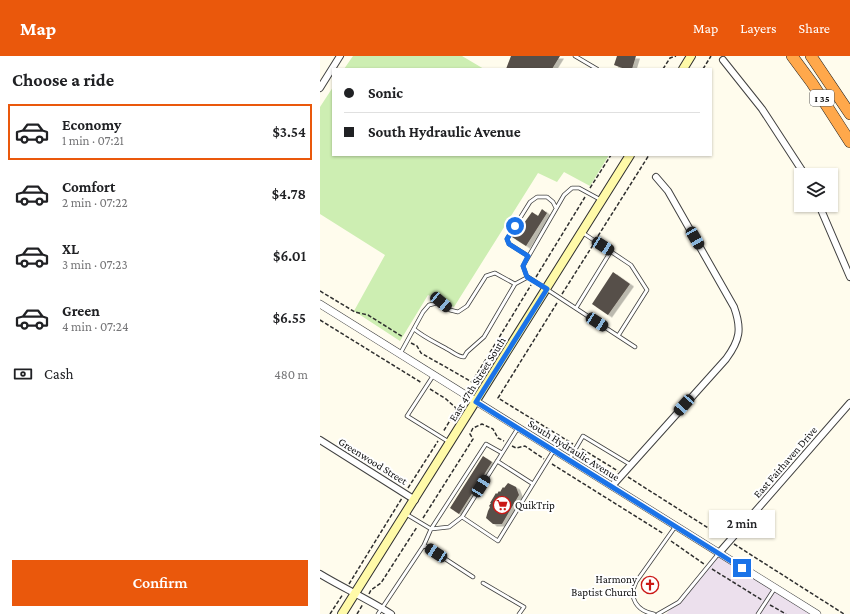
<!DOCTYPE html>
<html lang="en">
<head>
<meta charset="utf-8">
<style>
	:root { --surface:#fff; --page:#f2f2f2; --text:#202124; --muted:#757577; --line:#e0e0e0; --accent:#ea580c }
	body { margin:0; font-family:"Crimson Pro",serif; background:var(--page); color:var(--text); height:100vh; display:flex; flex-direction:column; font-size:15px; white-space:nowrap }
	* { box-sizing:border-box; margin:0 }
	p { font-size:13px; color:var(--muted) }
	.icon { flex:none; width:22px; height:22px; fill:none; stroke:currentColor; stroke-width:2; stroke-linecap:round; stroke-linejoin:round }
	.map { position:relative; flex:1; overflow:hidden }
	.sheet { display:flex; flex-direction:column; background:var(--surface); width:320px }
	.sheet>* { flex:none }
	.top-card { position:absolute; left:12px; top:12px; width:380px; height:88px; border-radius:0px; box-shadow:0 1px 3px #0004; display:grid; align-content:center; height:88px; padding:0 12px; background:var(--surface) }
	.buttons { position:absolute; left:474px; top:112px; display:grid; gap:8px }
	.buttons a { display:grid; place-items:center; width:44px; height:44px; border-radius:0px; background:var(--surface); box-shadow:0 1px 3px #0004; font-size:20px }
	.end { position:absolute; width:18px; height:18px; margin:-9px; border:5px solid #1a73e8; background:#fff; box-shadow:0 0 0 2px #fff }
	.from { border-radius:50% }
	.bubble { position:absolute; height:28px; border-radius:0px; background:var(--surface); box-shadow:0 1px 3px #0004; font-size:13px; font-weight:600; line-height:28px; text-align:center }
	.car { position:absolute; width:12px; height:24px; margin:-12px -6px; border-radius:5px; box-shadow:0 0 3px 1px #0007; background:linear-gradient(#222 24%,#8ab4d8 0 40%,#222 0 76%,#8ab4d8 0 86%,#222 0) }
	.top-card b { display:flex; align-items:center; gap:14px; height:38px; font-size:15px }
	.top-card b+b { border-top:1px solid var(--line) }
	.top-card i { width:10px; height:10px; background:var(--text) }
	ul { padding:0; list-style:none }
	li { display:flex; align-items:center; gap:12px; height:56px; margin:0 8px 6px; padding:0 4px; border:2px solid transparent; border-radius:0px }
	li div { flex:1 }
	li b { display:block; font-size:15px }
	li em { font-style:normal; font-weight:600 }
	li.on { border-color:var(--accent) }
	li>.icon { width:36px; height:36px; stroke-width:1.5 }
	h2 { padding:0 12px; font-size:18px; line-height:48px }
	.pay { display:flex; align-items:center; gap:10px; height:44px; padding:0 12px; font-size:15px }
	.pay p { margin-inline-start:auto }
	.button { display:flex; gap:8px; margin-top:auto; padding:8px 12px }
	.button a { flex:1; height:46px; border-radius:0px; background:var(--accent); color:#fff; font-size:16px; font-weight:600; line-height:46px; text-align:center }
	header { display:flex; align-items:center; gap:24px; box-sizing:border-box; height:56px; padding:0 20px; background:var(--accent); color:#fff }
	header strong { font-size:19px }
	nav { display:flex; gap:22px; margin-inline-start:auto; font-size:14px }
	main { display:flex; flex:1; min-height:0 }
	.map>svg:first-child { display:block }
	.industrial { fill:#ece0ed }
	.green { fill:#cdeeb2 }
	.building { fill:#574f48; filter:url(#shadow) }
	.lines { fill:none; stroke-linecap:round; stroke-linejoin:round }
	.service-casing { stroke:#404040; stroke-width:4.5 }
	.minor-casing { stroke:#404040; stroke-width:8 }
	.tertiary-casing { stroke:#404040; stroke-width:8 }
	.secondary-casing { stroke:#2f2f2f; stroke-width:10 }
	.motorway-casing { stroke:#1e1e1e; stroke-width:12 }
	.path { stroke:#2f2f2f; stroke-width:1.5; stroke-dasharray:4 2; stroke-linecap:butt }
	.service { stroke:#fff; stroke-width:3 }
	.minor { stroke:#fff; stroke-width:6 }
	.tertiary { stroke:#fff; stroke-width:7 }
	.secondary { stroke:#fffaa8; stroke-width:8 }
	.motorway { stroke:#ffa84b; stroke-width:11 }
	.route { stroke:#1a73e8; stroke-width:5 }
	.labels { text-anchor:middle; stroke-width:4; stroke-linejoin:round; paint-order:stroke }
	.shield { fill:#fff; stroke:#565656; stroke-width:1 }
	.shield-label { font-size:10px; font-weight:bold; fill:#0d0d0d }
	.street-label { font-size:11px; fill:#0d0d0d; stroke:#fff }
	.poi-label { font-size:11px; fill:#0d0d0d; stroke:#fff; text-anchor:start }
</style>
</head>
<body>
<header>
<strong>Map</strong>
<nav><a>Map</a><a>Layers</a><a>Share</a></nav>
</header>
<main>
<section class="sheet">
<h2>Choose a ride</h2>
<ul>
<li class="on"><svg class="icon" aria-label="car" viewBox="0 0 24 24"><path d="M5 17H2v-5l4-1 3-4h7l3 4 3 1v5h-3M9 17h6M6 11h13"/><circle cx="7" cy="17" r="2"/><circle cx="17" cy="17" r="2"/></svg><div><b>Economy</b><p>1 min · 07:21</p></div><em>$3.54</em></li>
<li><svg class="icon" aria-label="car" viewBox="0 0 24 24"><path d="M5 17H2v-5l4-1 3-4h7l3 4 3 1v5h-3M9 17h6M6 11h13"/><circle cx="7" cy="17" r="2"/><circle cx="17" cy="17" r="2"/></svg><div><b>Comfort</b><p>2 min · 07:22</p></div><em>$4.78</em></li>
<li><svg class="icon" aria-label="car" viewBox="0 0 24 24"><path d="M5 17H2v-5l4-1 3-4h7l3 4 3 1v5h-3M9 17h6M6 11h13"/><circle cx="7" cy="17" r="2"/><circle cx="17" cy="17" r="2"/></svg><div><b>XL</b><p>3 min · 07:23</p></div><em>$6.01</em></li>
<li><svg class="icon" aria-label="car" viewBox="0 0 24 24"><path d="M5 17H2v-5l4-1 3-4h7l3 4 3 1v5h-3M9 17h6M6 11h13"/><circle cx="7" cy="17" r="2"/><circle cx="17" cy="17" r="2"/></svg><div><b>Green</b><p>4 min · 07:24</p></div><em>$6.55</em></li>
</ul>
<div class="pay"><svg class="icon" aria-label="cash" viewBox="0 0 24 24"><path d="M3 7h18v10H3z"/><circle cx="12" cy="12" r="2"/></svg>Cash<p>480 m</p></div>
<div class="button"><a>Confirm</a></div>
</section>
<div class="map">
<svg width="530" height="558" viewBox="0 0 530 558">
	<defs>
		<filter id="shadow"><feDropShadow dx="4" dy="2.5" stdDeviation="0" flood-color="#0004"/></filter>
	</defs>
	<rect width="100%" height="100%" fill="#fffced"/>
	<path class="industrial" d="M399 497 497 558H346Z"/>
	<path class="green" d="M33 0H142L164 13H24Z
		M13 31V99H289L270 130 244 116 237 126 218 117 134 251 108 239 80 285 34 255 65 199 0 158V51Z"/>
	<path class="building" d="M191 0H240L232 13H186Z
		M297 0H316L312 13H305L294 9Z
		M222 153 227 157 206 190 192 181 202 165 204 167 212 156 218 160Z
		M293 216 310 228 288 259 272 248Z
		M163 400 172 406 139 458 130 452Z
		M188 427 196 431 199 439 182 468H173L166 462 168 455 170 451 169 450 171 447H170L176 437 177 438 179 435 180 436 183 431 184 432Z"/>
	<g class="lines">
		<defs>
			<path id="service" d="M255 0 277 13
				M263 177 311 209 327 234 298 280
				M208 200 189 188 187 183 210 146 217 141H227L233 146 236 152
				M207 221 203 210 244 139 252 132H259L281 144
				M256 252 291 195
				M94 273C105 282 115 286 127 293 133 296 138 301 144 301L147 296 164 281 195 228
				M80 298 103 256 109 249 121 246 130 254 138 256 147 250 166 220 175 217 195 228 208 221 315 291
				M113 320 87 360 129 386
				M198 372 142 461 178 485 234 394
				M250 402 263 380 311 409
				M177 405 213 428
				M86 458 111 473 129 471 142 461
				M104 489 153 521
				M163 527 204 551 199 558
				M58 558 104 489 111 473 166 388 182 397
				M334 558C317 555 308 542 316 526L355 471
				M338 558 359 546 399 497
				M438 558 455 532"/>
			<path id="minor" d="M403 4 442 53 485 119
				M0 32 20 0
				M499 149 530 221
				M0 384 95 444
				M292 430 406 303C420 284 422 273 414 251L348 135 336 121
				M399 497 530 347
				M0 518C23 532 48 543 71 558"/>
			<path id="tertiary" d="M0 248 497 558"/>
			<path id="secondary" d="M363 13 371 0
				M22 558 310 99"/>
			<path id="motorway" d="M472 0 492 27 530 86
				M491 0 530 58"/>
		</defs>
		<use href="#service" class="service-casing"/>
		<use href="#minor" class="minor-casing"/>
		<use href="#tertiary" class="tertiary-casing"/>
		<use href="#secondary" class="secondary-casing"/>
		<use href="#motorway" class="motorway-casing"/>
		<path class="path" d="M343 13 350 2 356 0
			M383 13 391 0
			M270 132 291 99
			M278 180 329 99
			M216 221 265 141
			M0 235 35 256 48 259 83 281
			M242 238 273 189
			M237 247 178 342 253 388
			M0 264 102 327
			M91 287 97 290 101 297 152 326 211 229
			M110 333 126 343 136 352 134 358 123 376
			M192 390 196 392 205 390 224 403
			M262 393 298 415
			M232 408 344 478
			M308 421 404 482
			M88 432 118 385
			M103 462 153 383 150 378 153 372 162 368 173 373 178 382 184 385
			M351 485 384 508
			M414 488 524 558
			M392 513 442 544
			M29 528 82 442
			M49 538 51 534 61 527 97 471
			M450 549 466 558
			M10 558 23 538
			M37 558 43 548"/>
		<use href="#service" class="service"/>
		<use href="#minor" class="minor"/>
		<use href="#tertiary" class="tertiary"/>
		<use href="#secondary" class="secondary"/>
		<use href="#motorway" class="motorway"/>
	</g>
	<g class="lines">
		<path class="route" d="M195 170 187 183 189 188 208 200 203 210 207 221 227 233 156 346 422 512"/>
	</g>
	<defs>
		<symbol id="supermarket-ring" viewBox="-11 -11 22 22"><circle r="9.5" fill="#fff" stroke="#cb1816" stroke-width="1.5"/><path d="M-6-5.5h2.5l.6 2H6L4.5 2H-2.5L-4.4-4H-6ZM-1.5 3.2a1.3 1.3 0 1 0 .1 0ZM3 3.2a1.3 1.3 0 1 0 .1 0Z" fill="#cb1816"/></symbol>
		<symbol id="church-ring" viewBox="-11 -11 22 22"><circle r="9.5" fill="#fff" stroke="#cb1816" stroke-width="1.5"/><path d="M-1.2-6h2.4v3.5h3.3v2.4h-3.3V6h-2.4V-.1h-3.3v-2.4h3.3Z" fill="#cb1816"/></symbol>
	</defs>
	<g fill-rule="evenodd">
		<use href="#supermarket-ring" x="172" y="439" width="20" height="20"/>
		<use href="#church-ring" x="320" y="519" width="20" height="20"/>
	</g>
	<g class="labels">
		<rect class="shield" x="490" y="34" width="24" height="16" rx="3"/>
		<g class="shield-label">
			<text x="502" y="46">I 35</text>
		</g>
		<g class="street-label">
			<text transform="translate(157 323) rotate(-58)" y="4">East 47th Street South</text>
			<text transform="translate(254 394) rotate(32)" y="4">South Hydraulic Avenue</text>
			<text transform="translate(53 405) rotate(32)" y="4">Greenwood Street</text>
			<text transform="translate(465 406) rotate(-49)" y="4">East Fairhaven Drive</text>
		</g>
		<g class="poi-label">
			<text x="195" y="453">QuikTrip</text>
			<text x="317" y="527" text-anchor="end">Harmony<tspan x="317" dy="13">Baptist Church</tspan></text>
		</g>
	</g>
</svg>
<div class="buttons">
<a><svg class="icon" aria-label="layers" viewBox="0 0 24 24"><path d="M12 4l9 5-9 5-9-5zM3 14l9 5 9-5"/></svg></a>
</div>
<i class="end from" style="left:195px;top:170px"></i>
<i class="end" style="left:422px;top:512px"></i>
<div class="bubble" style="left:389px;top:454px;width:66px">2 min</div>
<i class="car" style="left:375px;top:182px;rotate:150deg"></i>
<i class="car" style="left:283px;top:190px;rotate:123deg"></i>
<i class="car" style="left:121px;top:246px;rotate:130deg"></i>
<i class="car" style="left:277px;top:266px;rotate:123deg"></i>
<i class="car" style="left:364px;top:349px;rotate:222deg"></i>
<i class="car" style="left:161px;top:430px;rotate:32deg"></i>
<i class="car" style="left:116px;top:497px;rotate:303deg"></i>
<div class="top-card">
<b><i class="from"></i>Sonic</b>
<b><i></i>South Hydraulic Avenue</b>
</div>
</div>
</main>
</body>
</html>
